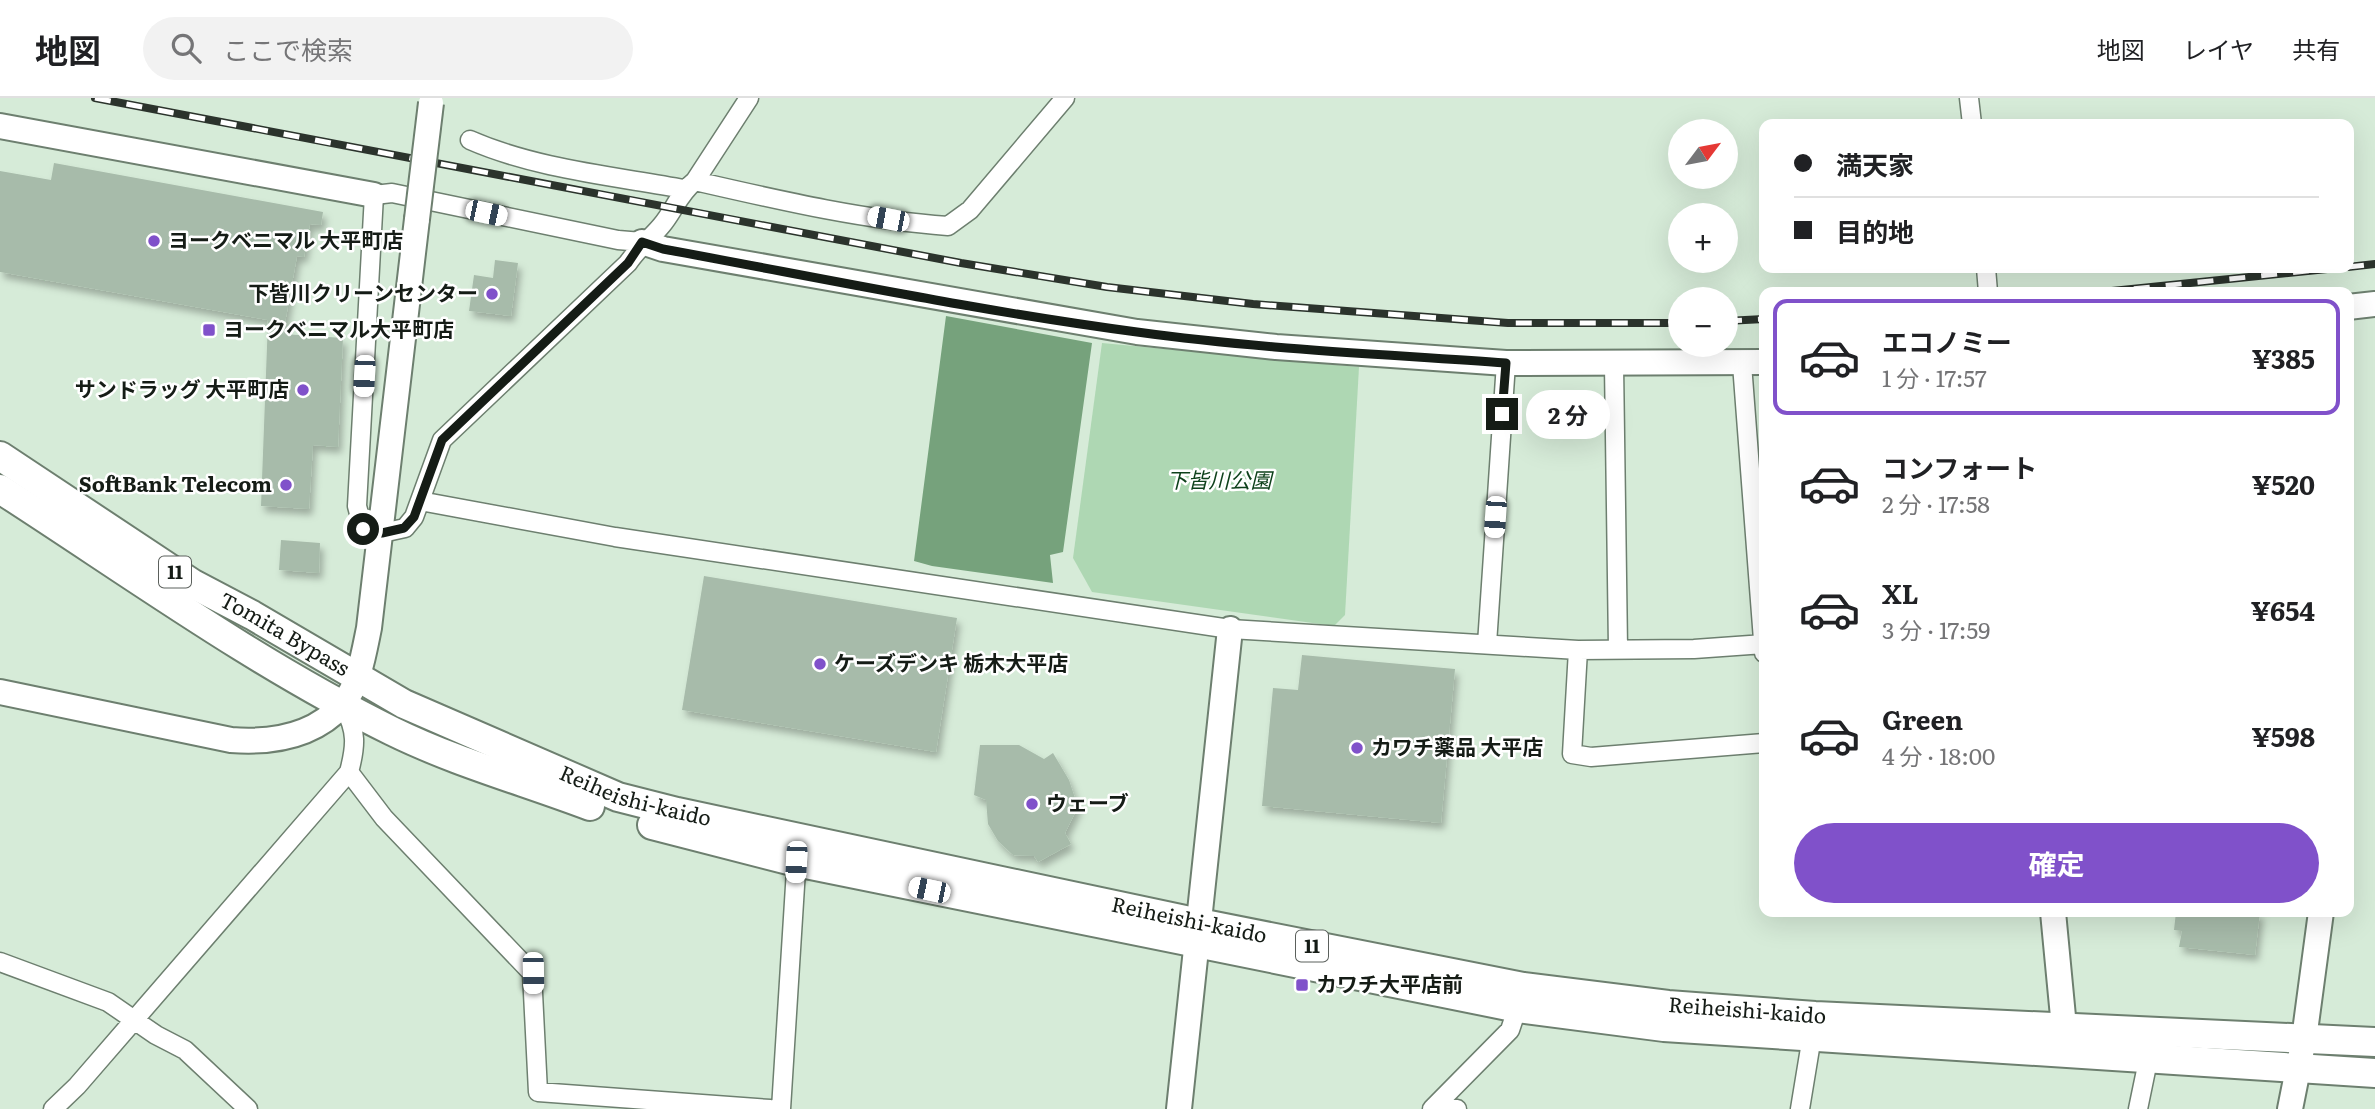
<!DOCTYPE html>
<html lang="ja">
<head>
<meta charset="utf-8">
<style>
	:root { --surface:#fff; --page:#f2f2f2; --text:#202124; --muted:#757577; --line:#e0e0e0; --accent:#8051ca }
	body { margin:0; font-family:Literata,"Noto Sans JP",serif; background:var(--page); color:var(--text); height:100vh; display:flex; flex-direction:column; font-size:26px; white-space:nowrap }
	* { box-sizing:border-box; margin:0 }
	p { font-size:23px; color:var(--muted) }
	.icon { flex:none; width:38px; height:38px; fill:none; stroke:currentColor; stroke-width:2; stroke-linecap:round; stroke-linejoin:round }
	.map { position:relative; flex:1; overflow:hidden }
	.drawer { position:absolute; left:1759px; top:189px; width:595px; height:630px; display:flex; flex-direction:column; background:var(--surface); border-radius:14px; box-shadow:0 7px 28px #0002 }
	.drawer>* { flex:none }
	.hud { position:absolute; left:1759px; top:21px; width:595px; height:154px; border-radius:14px; box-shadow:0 7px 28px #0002; display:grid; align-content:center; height:154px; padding:0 35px; background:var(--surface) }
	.needle { width:46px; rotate:58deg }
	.controls { position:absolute; left:1668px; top:21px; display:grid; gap:14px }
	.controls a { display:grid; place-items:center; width:70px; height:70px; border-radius:50%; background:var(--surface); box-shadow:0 7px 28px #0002; font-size:35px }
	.end { position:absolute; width:32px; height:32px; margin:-16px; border:9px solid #151c16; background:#fff; box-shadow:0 0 0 4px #fff }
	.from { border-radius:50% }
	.bubble { position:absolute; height:49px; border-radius:24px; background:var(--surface); box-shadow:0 7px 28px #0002; font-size:23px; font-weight:700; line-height:49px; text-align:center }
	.car { position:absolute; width:21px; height:42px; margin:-21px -10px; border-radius:9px; box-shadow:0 0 5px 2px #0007; background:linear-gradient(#fff 24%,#345 0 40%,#fff 0 76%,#345 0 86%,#fff 0) }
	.hud b { display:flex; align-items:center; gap:24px; height:66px; font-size:26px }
	.hud b+b { border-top:2px solid var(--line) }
	.hud i { width:18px; height:18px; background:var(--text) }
	ul { padding:12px 0 0; list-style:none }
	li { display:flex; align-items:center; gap:21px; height:116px; margin:0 14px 10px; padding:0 21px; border:4px solid transparent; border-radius:14px }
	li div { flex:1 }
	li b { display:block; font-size:26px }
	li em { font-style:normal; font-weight:700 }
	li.active { border-color:var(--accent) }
	li>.icon { width:63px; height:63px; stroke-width:1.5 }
	.action { display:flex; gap:14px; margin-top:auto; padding:14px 35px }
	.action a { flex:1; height:80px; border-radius:42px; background:var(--accent); color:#fff; font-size:28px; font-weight:700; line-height:80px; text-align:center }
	header { display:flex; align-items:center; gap:42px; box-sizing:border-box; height:98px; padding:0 35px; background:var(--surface); border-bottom:2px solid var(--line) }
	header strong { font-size:33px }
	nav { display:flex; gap:38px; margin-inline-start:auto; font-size:24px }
	.search { width:490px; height:63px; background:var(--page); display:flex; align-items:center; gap:18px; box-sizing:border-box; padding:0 24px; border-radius:38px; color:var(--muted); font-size:26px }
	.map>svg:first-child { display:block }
	.green { fill:#aed7b3 }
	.water { fill:#76a27c }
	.building { fill:#a7bbaa; filter:url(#shadow) }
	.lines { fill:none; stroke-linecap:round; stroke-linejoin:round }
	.street-casing { stroke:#6d7f6f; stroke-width:21 }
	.secondary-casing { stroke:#6d7f6f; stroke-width:28 }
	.primary-casing { stroke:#6d7f6f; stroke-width:32 }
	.street { stroke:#fff; stroke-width:18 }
	.secondary { stroke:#fff; stroke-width:24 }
	.primary { stroke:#fff; stroke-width:28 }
	.rail-casing { stroke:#2b332c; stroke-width:8 }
	.rail { stroke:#fff; stroke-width:5; stroke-dasharray:16; stroke-linecap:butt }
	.secondary-bridge-casing { stroke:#6d7f6f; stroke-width:28; stroke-linecap:butt }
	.secondary-bridge { stroke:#fff; stroke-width:24 }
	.route { stroke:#151c16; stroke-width:9 }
	.poi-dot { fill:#8051ca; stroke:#fff; stroke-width:2.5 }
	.labels { text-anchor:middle; stroke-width:5; stroke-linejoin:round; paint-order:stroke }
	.shield { fill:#fff; stroke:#5b605c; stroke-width:2 }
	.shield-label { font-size:19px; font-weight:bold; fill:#151c16 }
	.poi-label { font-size:21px; font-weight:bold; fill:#151c16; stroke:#fff; text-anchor:start }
	.park-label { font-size:21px; font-style:italic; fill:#0e411b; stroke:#fff }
	.street-label { font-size:21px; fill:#151c16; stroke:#fff }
</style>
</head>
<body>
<header>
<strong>地図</strong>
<div class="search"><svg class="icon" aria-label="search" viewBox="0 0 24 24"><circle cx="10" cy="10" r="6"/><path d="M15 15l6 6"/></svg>ここで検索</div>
<nav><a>地図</a><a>レイヤ</a><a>共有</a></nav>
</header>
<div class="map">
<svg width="2375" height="1011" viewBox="0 0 2375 1011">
	<defs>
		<filter id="shadow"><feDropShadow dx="3.5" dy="6" stdDeviation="3.5" flood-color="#0004"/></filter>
	</defs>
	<rect width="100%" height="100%" fill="#d6ebd8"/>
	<path class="green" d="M1102 245 1359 269 1345 517 1334 528 1092 494 1073 460Z"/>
	<path class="water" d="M946 218 1092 245 1063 454 1050 457 1053 485 932 468 914 463Z"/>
	<path class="building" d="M54 65 323 114 321 127 310 126 304 159 297 158 283 236 343 240 338 349 313 347 309 411 261 408 268 222 0 174V73L51 82Z
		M495 162 518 165 511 218 469 213 474 177 493 180Z
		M281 442 320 445 319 475 279 472Z
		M704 478 957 520 936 654 682 612Z
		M1302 557 1455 571 1441 725 1262 708 1273 590 1298 592Z
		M980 647H1019L1044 661 1053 655 1069 682 1078 709 1065 735 1071 746 1038 764 1034 758 1013 757 998 743 988 726 986 702 974 697Z
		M2176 814 2219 817V814H2260L2255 857 2179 849 2182 833 2174 832Z"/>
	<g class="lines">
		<defs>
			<path id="street" d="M1969 0 1972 26
				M470 42C536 71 614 78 684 91
				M695 83C778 102 863 122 948 128L970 112 1065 0
				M642 144 618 142 392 95 374 97 357 408 363 431 382 435 405 430 414 419 442 342 628 165C638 150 650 141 661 128 674 113 679 95 695 83L749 0
				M1986 170 1988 194
				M1742 266 1764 555
				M1614 267 1618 550
				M420 403 615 439 1230 531 1578 552 1694 551 1764 546
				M1487 546 1506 265
				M1578 552 1572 656 1591 659 1764 645
				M349 674 384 720 532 875 538 994 770 1011
				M0 864 108 904 156 937 185 952 248 1011
				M1434 1009 1457 1011
				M53 1011 77 988 349 674C356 648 357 633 344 609
				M781 1011 797 756
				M1432 1011 1510 932 1520 902
				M1800 1011 1813 932
				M2138 1011 2150 953"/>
			<path id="secondary" d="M0 28 374 97
				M642 144 663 151 1137 234 1276 249 1506 265 1764 264
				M2348 209 2375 206
				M0 594 231 642C271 645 313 639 342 607 359 588 364 554 369 530L417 121
				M2053 814 2066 950
				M1179 1011 1230 531
				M2290 1011 2304 941 2321 814"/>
			<g id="primary">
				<path id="s1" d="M0 358 193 486 252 517 404 606 618 699 677 714 1199 825 1523 889 1668 907 1815 918 2375 944"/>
				<path d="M0 391C129 474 254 565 392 633 455 664 524 683 590 708"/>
				<path d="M652 727 796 764 1518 910 1664 929 2375 975"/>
			</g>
		</defs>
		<use href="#street" class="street-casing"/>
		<use href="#secondary" class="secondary-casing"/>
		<use href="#primary" class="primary-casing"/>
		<use href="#street" class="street"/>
		<use href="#secondary" class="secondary"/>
		<use href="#primary" class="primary"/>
		<defs>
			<path id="rail" d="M95 0 961 165 1107 189 1253 206 1508 225H1680
				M2348 169 2375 166
				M2102 194 2337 170
				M1726 223 1764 221"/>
		</defs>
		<use href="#rail" class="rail-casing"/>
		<use href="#rail" class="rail"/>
		<defs>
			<path id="secondary-bridge" d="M417 121 431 5"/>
		</defs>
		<use href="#secondary-bridge" class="secondary-bridge-casing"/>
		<use href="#secondary-bridge" class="secondary-bridge"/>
	</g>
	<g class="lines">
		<path class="route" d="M363 431 382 435 404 430 414 419 442 342 628 165 642 144 663 151C821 180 978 213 1137 234 1259 251 1383 256 1506 265L1502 316"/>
	</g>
	<g class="poi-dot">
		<circle cx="154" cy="143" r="7"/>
		<circle cx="492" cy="196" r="7"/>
		<rect x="202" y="225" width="14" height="14" rx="3.5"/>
		<circle cx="303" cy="292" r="7"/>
		<circle cx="286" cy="387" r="7"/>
		<circle cx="820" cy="566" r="7"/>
		<circle cx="1357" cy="650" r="7"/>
		<circle cx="1032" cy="706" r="7"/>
		<rect x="1295" y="880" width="14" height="14" rx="3.5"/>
	</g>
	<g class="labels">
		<g class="shield">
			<rect x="159" y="458.5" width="32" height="31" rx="5"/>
			<rect x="1296" y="832.5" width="32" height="31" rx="5"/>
		</g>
		<g class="shield-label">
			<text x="175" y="481">11</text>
			<text x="1312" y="855">11</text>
		</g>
		<g class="poi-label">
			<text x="168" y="150">ヨークベニマル 大平町店</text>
			<text x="478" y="203" text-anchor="end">下皆川クリーンセンター</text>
			<text x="223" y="239">ヨークベニマル大平町店</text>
			<text x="289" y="299" text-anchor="end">サンドラッグ 大平町店</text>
			<text x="272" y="394" text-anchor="end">SoftBank Telecom</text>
			<text x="834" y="573">ケーズデンキ 栃木大平店</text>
			<text x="1371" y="657">カワチ薬品 大平店</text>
			<text x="1046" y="713">ウェーブ</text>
			<text x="1316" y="894">カワチ大平店前</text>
		</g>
		<g class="park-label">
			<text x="1219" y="390">下皆川公園</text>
		</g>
		<g class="street-label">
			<text dy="7" stroke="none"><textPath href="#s1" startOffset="336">Tomita Bypass</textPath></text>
			<text dy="7" stroke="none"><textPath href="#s1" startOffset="724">Reiheishi-kaido</textPath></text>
			<text dy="7" stroke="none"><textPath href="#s1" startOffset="1292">Reiheishi-kaido</textPath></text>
			<text dy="7" stroke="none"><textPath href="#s1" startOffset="1858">Reiheishi-kaido</textPath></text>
		</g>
	</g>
</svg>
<div class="controls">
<a><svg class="needle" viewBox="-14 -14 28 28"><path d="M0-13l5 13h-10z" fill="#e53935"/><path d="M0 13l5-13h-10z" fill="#757577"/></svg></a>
<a>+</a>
<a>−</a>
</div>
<i class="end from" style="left:363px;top:431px"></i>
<i class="end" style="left:1502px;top:316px"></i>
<div class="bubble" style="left:1526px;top:292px;width:84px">2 分</div>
<i class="car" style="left:486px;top:115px;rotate:102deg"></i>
<i class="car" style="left:888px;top:121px;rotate:281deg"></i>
<i class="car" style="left:364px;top:278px;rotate:183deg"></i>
<i class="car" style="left:1495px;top:419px;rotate:184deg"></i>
<i class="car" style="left:796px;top:764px;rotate:183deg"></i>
<i class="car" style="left:929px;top:792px;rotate:282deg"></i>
<i class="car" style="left:533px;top:875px;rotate:179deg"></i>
<div class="hud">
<b><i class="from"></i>満天家</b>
<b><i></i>目的地</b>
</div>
<section class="drawer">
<ul>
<li class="active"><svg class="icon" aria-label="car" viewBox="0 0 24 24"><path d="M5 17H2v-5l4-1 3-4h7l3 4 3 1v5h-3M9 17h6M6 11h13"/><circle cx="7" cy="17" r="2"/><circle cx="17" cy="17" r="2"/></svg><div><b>エコノミー</b><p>1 分 · 17:57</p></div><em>¥385</em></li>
<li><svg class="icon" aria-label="car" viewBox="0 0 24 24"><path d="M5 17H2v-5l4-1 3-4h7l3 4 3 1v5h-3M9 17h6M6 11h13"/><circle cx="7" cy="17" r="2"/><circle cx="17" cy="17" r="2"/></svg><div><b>コンフォート</b><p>2 分 · 17:58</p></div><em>¥520</em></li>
<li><svg class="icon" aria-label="car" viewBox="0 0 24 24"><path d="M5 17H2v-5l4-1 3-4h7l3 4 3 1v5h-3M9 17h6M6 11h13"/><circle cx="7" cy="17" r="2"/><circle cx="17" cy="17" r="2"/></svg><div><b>XL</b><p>3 分 · 17:59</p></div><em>¥654</em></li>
<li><svg class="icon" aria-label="car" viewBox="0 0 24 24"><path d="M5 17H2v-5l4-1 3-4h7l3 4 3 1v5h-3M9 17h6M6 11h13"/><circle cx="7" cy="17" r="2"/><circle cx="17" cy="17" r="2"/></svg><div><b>Green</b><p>4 分 · 18:00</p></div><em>¥598</em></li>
</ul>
<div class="action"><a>確定</a></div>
</section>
</div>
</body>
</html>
